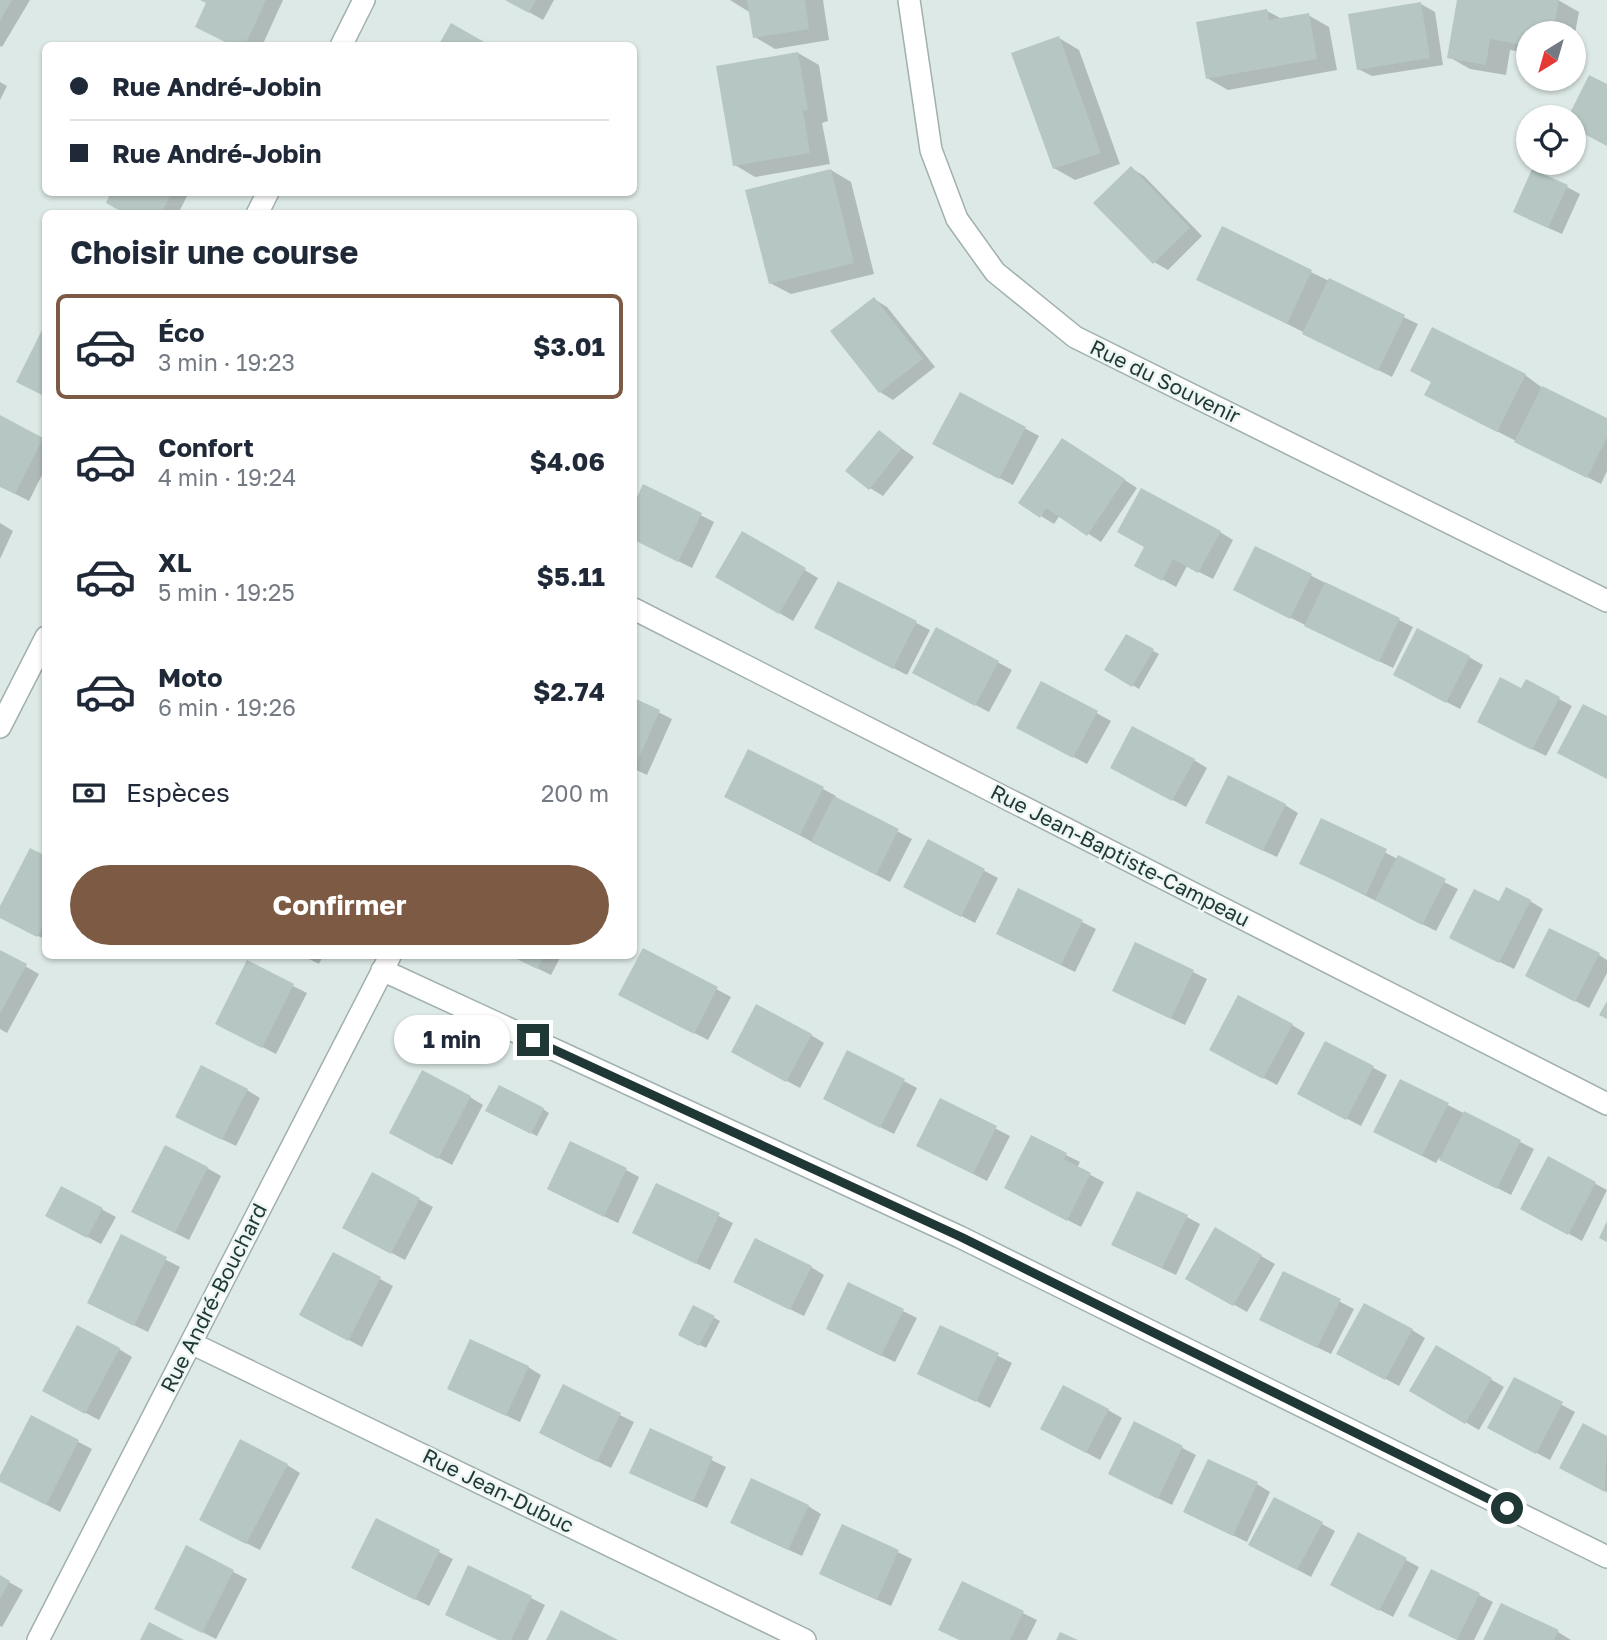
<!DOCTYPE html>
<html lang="fr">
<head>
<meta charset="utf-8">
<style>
	:root { --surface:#fff; --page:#f2f2f3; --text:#1f2937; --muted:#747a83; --line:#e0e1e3; --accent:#7d5a44 }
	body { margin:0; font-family:"Golos Text",sans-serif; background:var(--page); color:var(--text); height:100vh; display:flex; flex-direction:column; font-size:26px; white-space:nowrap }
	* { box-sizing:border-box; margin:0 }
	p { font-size:23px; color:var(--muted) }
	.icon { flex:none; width:38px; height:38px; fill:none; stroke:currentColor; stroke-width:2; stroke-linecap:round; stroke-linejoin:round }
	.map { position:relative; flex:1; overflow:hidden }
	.details { position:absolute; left:42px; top:210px; width:595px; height:749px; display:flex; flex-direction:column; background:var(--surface); border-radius:10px; box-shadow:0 2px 5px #0004 }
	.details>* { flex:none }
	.guide { position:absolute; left:42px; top:42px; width:595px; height:154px; border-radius:10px; box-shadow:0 2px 5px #0004; display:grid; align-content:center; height:154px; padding:0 28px; background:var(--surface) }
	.needle { width:46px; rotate:217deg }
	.controls { position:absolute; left:1516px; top:21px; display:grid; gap:14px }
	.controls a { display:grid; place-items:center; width:70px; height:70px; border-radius:50%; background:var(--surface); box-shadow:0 2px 5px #0004; font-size:35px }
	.end { position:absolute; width:32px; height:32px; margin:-16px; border:9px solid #1f3836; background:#fff; box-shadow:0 0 0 4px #fff }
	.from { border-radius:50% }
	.bubble { position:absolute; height:49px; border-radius:24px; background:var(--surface); box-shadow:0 2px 5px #0004; font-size:23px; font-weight:700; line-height:49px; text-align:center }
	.guide b { display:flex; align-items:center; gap:24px; height:66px; font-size:26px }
	.guide b+b { border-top:2px solid var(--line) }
	.guide i { width:18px; height:18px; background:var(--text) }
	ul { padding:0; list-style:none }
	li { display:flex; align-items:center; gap:21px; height:105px; margin:0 14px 10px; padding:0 14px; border:4px solid transparent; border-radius:10px }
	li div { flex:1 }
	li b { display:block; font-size:26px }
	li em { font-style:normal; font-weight:700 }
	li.active { border-color:var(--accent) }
	li>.icon { width:63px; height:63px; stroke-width:1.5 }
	h2 { padding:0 28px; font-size:32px; line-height:84px }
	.pay { display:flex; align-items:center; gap:18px; height:77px; padding:0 28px; font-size:26px }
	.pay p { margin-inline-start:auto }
	.action { display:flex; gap:14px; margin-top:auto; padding:14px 28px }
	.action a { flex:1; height:80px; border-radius:42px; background:var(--accent); color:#fff; font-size:28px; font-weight:700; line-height:80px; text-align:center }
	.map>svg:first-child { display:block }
	.shadow { fill:#0003 }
	.building { fill:#b6c6c2 }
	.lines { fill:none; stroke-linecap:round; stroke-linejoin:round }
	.minor-casing { stroke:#a0b0ae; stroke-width:24 }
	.minor { stroke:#fff; stroke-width:21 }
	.route { stroke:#1f3836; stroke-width:9 }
	.labels { text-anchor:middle; stroke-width:5; stroke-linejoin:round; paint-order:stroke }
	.street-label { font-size:21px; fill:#1f3836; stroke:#edf6f3 }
</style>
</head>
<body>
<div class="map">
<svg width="1607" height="1640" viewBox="0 0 1607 1640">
	<rect width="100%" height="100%" fill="#dde9e6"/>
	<path class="shadow" d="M0 0H30L2 47 0 46Z
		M202 0H283L262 46H235L208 3Z
		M508 0H554L543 20Z
		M730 0H823L829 40 775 49 755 37 751 13Z
		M1459 0H1558L1579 12 1573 44V33H1528V53L1510 50 1506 75 1470 69 1449 57Z
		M1421 4 1435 12 1443 65 1372 76 1358 69Z
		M1267 11 1282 19 1308 15 1329 27 1337 70 1228 90 1207 78Z
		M1059 38 1079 50 1120 164 1075 180 1054 168Z
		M798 53 819 65 828 121 822 123 830 164 755 177 735 165Z
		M0 82 7 86 0 100Z
		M1131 168 1144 176 1202 236 1168 270 1154 262Z
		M831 170 851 182 874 274 791 294 770 283Z
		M1567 187 1580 194 1562 234 1528 219Z
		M113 192H189L178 214H128Z
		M1222 229 1418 324 1392 377 1198 279Z
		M874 299 887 307 935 367 893 400 880 392Z
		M1525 375 1544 389 1607 420V471L1601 484 1447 406Z
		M961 394 1039 436 1013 485 948 451Z
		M0 417 46 441V467L29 501 0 486Z
		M879 432 914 457 883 496 870 488Z
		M1076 448 1137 488 1101 542 1060 515 1054 524 1041 516Z
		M644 486 714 522 692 568 634 539V508Z
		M0 523 13 531 0 559Z
		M1220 532 1233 540 1213 579 1187 566 1176 587 1136 565Z
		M743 533 818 578 793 621 717 576Z
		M1256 548 1413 627 1393 668 1248 597Z
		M838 583 930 630 907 675 829 635Z
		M937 629 1012 670 989 712 928 680Z
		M1126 636 1159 654 1139 689 1107 670Z
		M1469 657 1483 665 1460 709 1408 682Z
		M1042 683 1111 721 1087 764 1032 735Z
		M1522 690 1559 699 1572 706 1546 756 1492 729Z
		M634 700 672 719 647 775 634 769Z
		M1194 760 1207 768 1186 807 1126 775Z
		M823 789 836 796 835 799 912 839 890 882 739 804Z
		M1285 805 1298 813 1277 857 1220 830Z
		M1322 821 1458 889 1436 931 1302 864Z
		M928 841 998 878 975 923 919 894Z
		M46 858V940L0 916V910Z
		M1530 901 1543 909 1514 969 1465 945 1500 904Z
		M1082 922 1096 929 1075 972 1012 941Z
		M644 950 731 997 708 1040 634 1002Z
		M0 952 39 974 7 1033 0 1029Z
		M1599 955 1607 960V973L1589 1008 1540 983Z
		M303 956H323L319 964Z
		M512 956H561L551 975Z
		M247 963 307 993 276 1054 231 1031Z
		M1193 972 1207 979 1185 1025 1128 998Z
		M1292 1025 1305 1033 1277 1085 1224 1057Z
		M811 1035 824 1043 800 1088 746 1059Z
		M1326 1043 1387 1075 1361 1126 1313 1101Z
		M904 1081 917 1088 894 1134 838 1106Z
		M1401 1081 1534 1149 1511 1195 1439 1158 1436 1163 1389 1139Z
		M247 1090 260 1098 236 1146 191 1124Z
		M470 1097 483 1105 452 1165 405 1140Z
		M941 1100 1010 1136 987 1181 932 1153Z
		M543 1109 549 1113 537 1136 494 1114Z
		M1032 1138 1080 1162 1077 1168 1104 1182 1081 1227 1020 1195Z
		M1548 1159 1607 1190 1582 1241 1522 1208Z
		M207 1168 221 1176 189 1240 147 1219Z
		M626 1170 639 1177 618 1223 562 1196Z
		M373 1174 433 1207 405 1260 358 1235Z
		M656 1185 733 1223 710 1270 648 1240Z
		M62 1188 116 1217 101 1244 61 1223Z
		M1187 1217 1200 1224 1176 1275 1127 1252Z
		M1215 1230 1275 1264 1247 1312 1187 1278Z
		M121 1237 180 1267 148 1332 103 1310Z
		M811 1267 824 1275 804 1316 749 1289Z
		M1284 1273 1354 1309 1331 1354 1275 1327Z
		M380 1279 393 1286 362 1347 315 1322Z
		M849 1284 917 1318 895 1362 841 1336Z
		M694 1307 720 1321 706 1348 680 1334Z
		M941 1327 1012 1363 990 1408 931 1378Z
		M1412 1330 1425 1338 1399 1386 1352 1361Z
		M1437 1348 1504 1387 1479 1430 1412 1391Z
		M119 1349 132 1357 99 1420 58 1398Z
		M528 1367 541 1375 520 1422 462 1395Z
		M1514 1379 1575 1412 1550 1460 1503 1435Z
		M563 1387 634 1422 611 1468 554 1440Z
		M1108 1410 1122 1418 1100 1460 1056 1436Z
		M31 1417 92 1449 60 1512 0 1480Z
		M1134 1423 1196 1455 1172 1505 1123 1481Z
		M1584 1425 1607 1438V1492L1575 1475Z
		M650 1431 726 1467 707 1508 631 1473Z
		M287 1465 300 1473 260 1550 214 1527Z
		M1257 1484 1270 1492 1247 1542 1199 1519Z
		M808 1506 821 1514 802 1556 745 1530Z
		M376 1521 453 1559 429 1606 367 1575Z
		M1322 1524 1335 1531 1311 1577 1264 1552Z
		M843 1526 912 1559 891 1606 835 1581Z
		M187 1548 247 1579 216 1639 170 1616Z
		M1406 1560 1419 1567 1393 1617 1346 1592Z
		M469 1567 545 1605 528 1640H499Z
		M1432 1571 1493 1602 1474 1640H1458L1424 1623Z
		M0 1577 23 1590 2 1627 0 1626Z
		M963 1584 1037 1620 1027 1640H960Z
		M1558 1632 1571 1640H1485Z"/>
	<path class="building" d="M0 0H12L0 21Z
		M200 0H266L245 46H233L195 27 206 3Z
		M505 0H536L529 13Z
		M747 0H805L809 29 753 38Z
		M1457 0H1559L1553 33H1528V46L1490 39 1486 65 1447 58Z
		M1421 2 1430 58 1357 70 1348 14Z
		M1267 9 1269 20 1309 13 1317 59 1206 79 1196 22Z
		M451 23 491 46H438Z
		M1059 36 1101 153 1053 169 1011 53Z
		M798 52 808 110 803 111 810 153 733 166 716 66Z
		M1589 75 1607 84V146L1573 128V117H1568Z
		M1131 166 1190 228 1153 264 1093 203Z
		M831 169 854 263 769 284 745 190Z
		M1532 169 1568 185 1548 228 1513 212Z
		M111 192H172L161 214H126L106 203Z
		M1222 226 1312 270 1287 324 1196 280Z
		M1329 278 1405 315 1378 371 1302 334Z
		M874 297 923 359 879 393 830 331Z
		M46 322V397L16 382Z
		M1432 327 1526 374 1497 432 1424 395 1431 382 1410 371Z
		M1542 386 1607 418V437L1587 478 1514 442Z
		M960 392 1026 427 999 479 932 444Z
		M0 415 43 438 15 494 0 487Z
		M879 430 902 448 869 490 845 471Z
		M1062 438 1125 479 1087 536 1046 508 1040 518 1018 503Z
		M643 484 702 513 678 562 634 540V504Z
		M1141 488 1221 531 1198 573 1173 559 1162 581 1134 566 1144 547 1117 532Z
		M742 531 806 568 779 614 715 577Z
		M1255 546 1312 574 1290 619 1233 590Z
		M838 581 917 621 893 669 814 628Z
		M1325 582 1400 618 1379 662 1304 626Z
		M936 627 999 661 975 706 912 673Z
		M1417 628 1470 656 1446 703 1393 675Z
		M1126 634 1154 649 1132 687 1104 670Z
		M1500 677 1521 688 1526 679 1560 697 1532 750 1477 722Z
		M1041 681 1098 711 1073 758 1016 728Z
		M634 698 660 710 634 769Z
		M1583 704 1607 716V779L1557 753Z
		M1132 726 1195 759 1172 801 1110 768Z
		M748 749 824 787 800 835 724 797Z
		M1228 775 1286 804 1263 851 1205 823Z
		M834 796 899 829 876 875 811 842Z
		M1321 818 1387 849 1366 895 1299 864Z
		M928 839 985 869 961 917 903 887Z
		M30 848 46 856V919L37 937 0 918V906Z
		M1398 855 1446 879 1422 925 1375 900Z
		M1506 887 1531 900 1499 963 1449 938 1474 889 1499 901Z
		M1018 888 1083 920 1061 965 996 934Z
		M1549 928 1600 953 1575 1002 1525 976Z
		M1135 942 1194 970 1171 1019 1112 991Z
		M643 948 718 987 694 1034 618 995Z
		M0 950 27 964 0 1014Z
		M511 956H544L537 969Z
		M247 960 294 984 262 1048 215 1024Z
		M1238 995 1293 1024 1263 1079 1209 1050Z
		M1607 1001V1019L1599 1015Z
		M756 1004 812 1034 786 1082 731 1052Z
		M1325 1041 1374 1066 1346 1120 1297 1094Z
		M847 1050 905 1079 880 1128 823 1099Z
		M201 1065 248 1089 222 1140 175 1117Z
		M422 1070 471 1096 438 1159 389 1133Z
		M1400 1079 1449 1103 1422 1156 1373 1132Z
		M499 1085 544 1108 531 1134 485 1111Z
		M940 1098 997 1126 973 1174 916 1146Z
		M1464 1111 1521 1140 1497 1189 1439 1160Z
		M1031 1135 1067 1153 1064 1159 1091 1173 1067 1221 1004 1188Z
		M570 1141 627 1168 604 1217 547 1189Z
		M165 1145 208 1167 175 1233 131 1212Z
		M1548 1156 1596 1182 1568 1235 1520 1209Z
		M372 1172 420 1198 391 1254 342 1228Z
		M656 1183 720 1213 696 1264 632 1233Z
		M61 1186 103 1208 87 1238 45 1216Z
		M1137 1191 1188 1215 1162 1268 1111 1245Z
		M1607 1221V1242L1599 1238Z
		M1215 1227 1262 1255 1233 1306 1185 1279Z
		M121 1234 167 1257 134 1326 87 1303Z
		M755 1238 812 1266 790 1310 733 1282Z
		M333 1252 381 1277 348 1341 299 1315Z
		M1283 1271 1341 1299 1317 1348 1259 1320Z
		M848 1282 904 1309 881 1356 826 1329Z
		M1364 1303 1413 1329 1385 1380 1336 1354Z
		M693 1305 715 1316 699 1346 678 1335Z
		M77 1325 120 1348 85 1414 42 1391Z
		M940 1325 999 1353 976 1402 917 1374Z
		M470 1339 529 1366 506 1416 447 1389Z
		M1436 1345 1492 1378 1465 1424 1409 1391Z
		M1514 1377 1563 1402 1536 1454 1487 1428Z
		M563 1384 621 1413 597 1462 539 1433Z
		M1063 1385 1109 1409 1086 1453 1040 1429Z
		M31 1415 79 1440 46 1505 0 1482V1475Z
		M1134 1421 1183 1446 1158 1499 1108 1474Z
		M1583 1423 1607 1436 1605 1492 1559 1468Z
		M650 1428 713 1457 693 1502 629 1473Z
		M240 1439 288 1464 246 1544 199 1520Z
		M1208 1459 1258 1482 1233 1536 1183 1512Z
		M751 1478 809 1505 788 1550 730 1523Z
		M1274 1497 1323 1522 1297 1570 1248 1545Z
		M376 1518 440 1550 415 1600 351 1568Z
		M842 1524 899 1550 877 1600 819 1574Z
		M1358 1532 1407 1558 1379 1611 1330 1585Z
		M186 1545 234 1570 202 1633 154 1609Z
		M468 1565 532 1596 511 1640H498L445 1615Z
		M1431 1569 1480 1593 1457 1640 1408 1616Z
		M0 1575 10 1581 0 1599Z
		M962 1581 1024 1611 1010 1640H959L938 1630Z
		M1501 1603 1559 1630 1554 1640H1483Z
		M561 1610 618 1640H546Z
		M149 1622 184 1640H140Z
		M1060 1632 1078 1640H1056Z"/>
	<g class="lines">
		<defs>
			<path id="minor" d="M909 0 931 150 957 219 995 272 1075 337 1607 601
				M341 46 364 0
				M257 214 268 192
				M634 609 1607 1104
				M0 727 46 637
				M382 970 960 1237 1607 1557
				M191 1343 805 1640
				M38 1640 390 956"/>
		</defs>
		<use href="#minor" class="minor-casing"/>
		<use href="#minor" class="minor"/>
	</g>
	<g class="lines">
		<path class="route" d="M533 1040 961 1237 1507 1508"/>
	</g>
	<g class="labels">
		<g class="street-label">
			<text transform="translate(1165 382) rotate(26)" y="7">Rue du Souvenir</text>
			<text transform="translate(1120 856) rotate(27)" y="7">Rue Jean-Baptiste-Campeau</text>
			<text transform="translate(214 1298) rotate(-63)" y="7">Rue André-Bouchard</text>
			<text transform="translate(498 1491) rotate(26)" y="7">Rue Jean-Dubuc</text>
		</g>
	</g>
</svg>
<div class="controls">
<a><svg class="needle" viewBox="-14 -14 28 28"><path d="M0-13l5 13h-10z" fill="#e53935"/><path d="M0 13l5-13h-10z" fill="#747a83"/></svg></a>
<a><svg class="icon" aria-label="locate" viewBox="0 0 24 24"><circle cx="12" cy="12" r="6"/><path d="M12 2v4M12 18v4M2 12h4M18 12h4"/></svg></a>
</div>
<i class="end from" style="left:1507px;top:1508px"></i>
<i class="end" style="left:533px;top:1040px"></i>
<div class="bubble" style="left:394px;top:1015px;width:116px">1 min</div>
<div class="guide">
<b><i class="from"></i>Rue André-Jobin</b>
<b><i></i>Rue André-Jobin</b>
</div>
<section class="details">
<h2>Choisir une course</h2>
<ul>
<li class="active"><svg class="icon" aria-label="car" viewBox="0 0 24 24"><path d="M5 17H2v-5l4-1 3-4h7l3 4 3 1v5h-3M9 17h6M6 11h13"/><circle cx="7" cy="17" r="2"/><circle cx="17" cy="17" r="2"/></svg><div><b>Éco</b><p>3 min · 19:23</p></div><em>$3.01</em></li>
<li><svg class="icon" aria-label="car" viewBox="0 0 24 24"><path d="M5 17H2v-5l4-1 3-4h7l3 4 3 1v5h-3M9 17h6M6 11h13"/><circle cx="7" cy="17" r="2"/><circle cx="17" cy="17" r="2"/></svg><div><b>Confort</b><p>4 min · 19:24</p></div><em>$4.06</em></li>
<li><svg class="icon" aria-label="car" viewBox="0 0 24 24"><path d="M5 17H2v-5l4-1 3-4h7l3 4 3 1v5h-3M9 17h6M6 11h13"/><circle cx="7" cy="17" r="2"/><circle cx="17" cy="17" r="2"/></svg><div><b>XL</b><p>5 min · 19:25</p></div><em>$5.11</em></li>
<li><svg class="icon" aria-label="car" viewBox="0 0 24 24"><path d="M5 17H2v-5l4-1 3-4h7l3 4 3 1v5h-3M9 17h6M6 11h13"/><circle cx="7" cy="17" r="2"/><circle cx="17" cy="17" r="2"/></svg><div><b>Moto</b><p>6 min · 19:26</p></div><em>$2.74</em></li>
</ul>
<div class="pay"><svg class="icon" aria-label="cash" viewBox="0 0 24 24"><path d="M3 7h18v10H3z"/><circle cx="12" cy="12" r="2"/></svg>Espèces<p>200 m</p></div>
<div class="action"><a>Confirmer</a></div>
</section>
</div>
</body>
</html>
